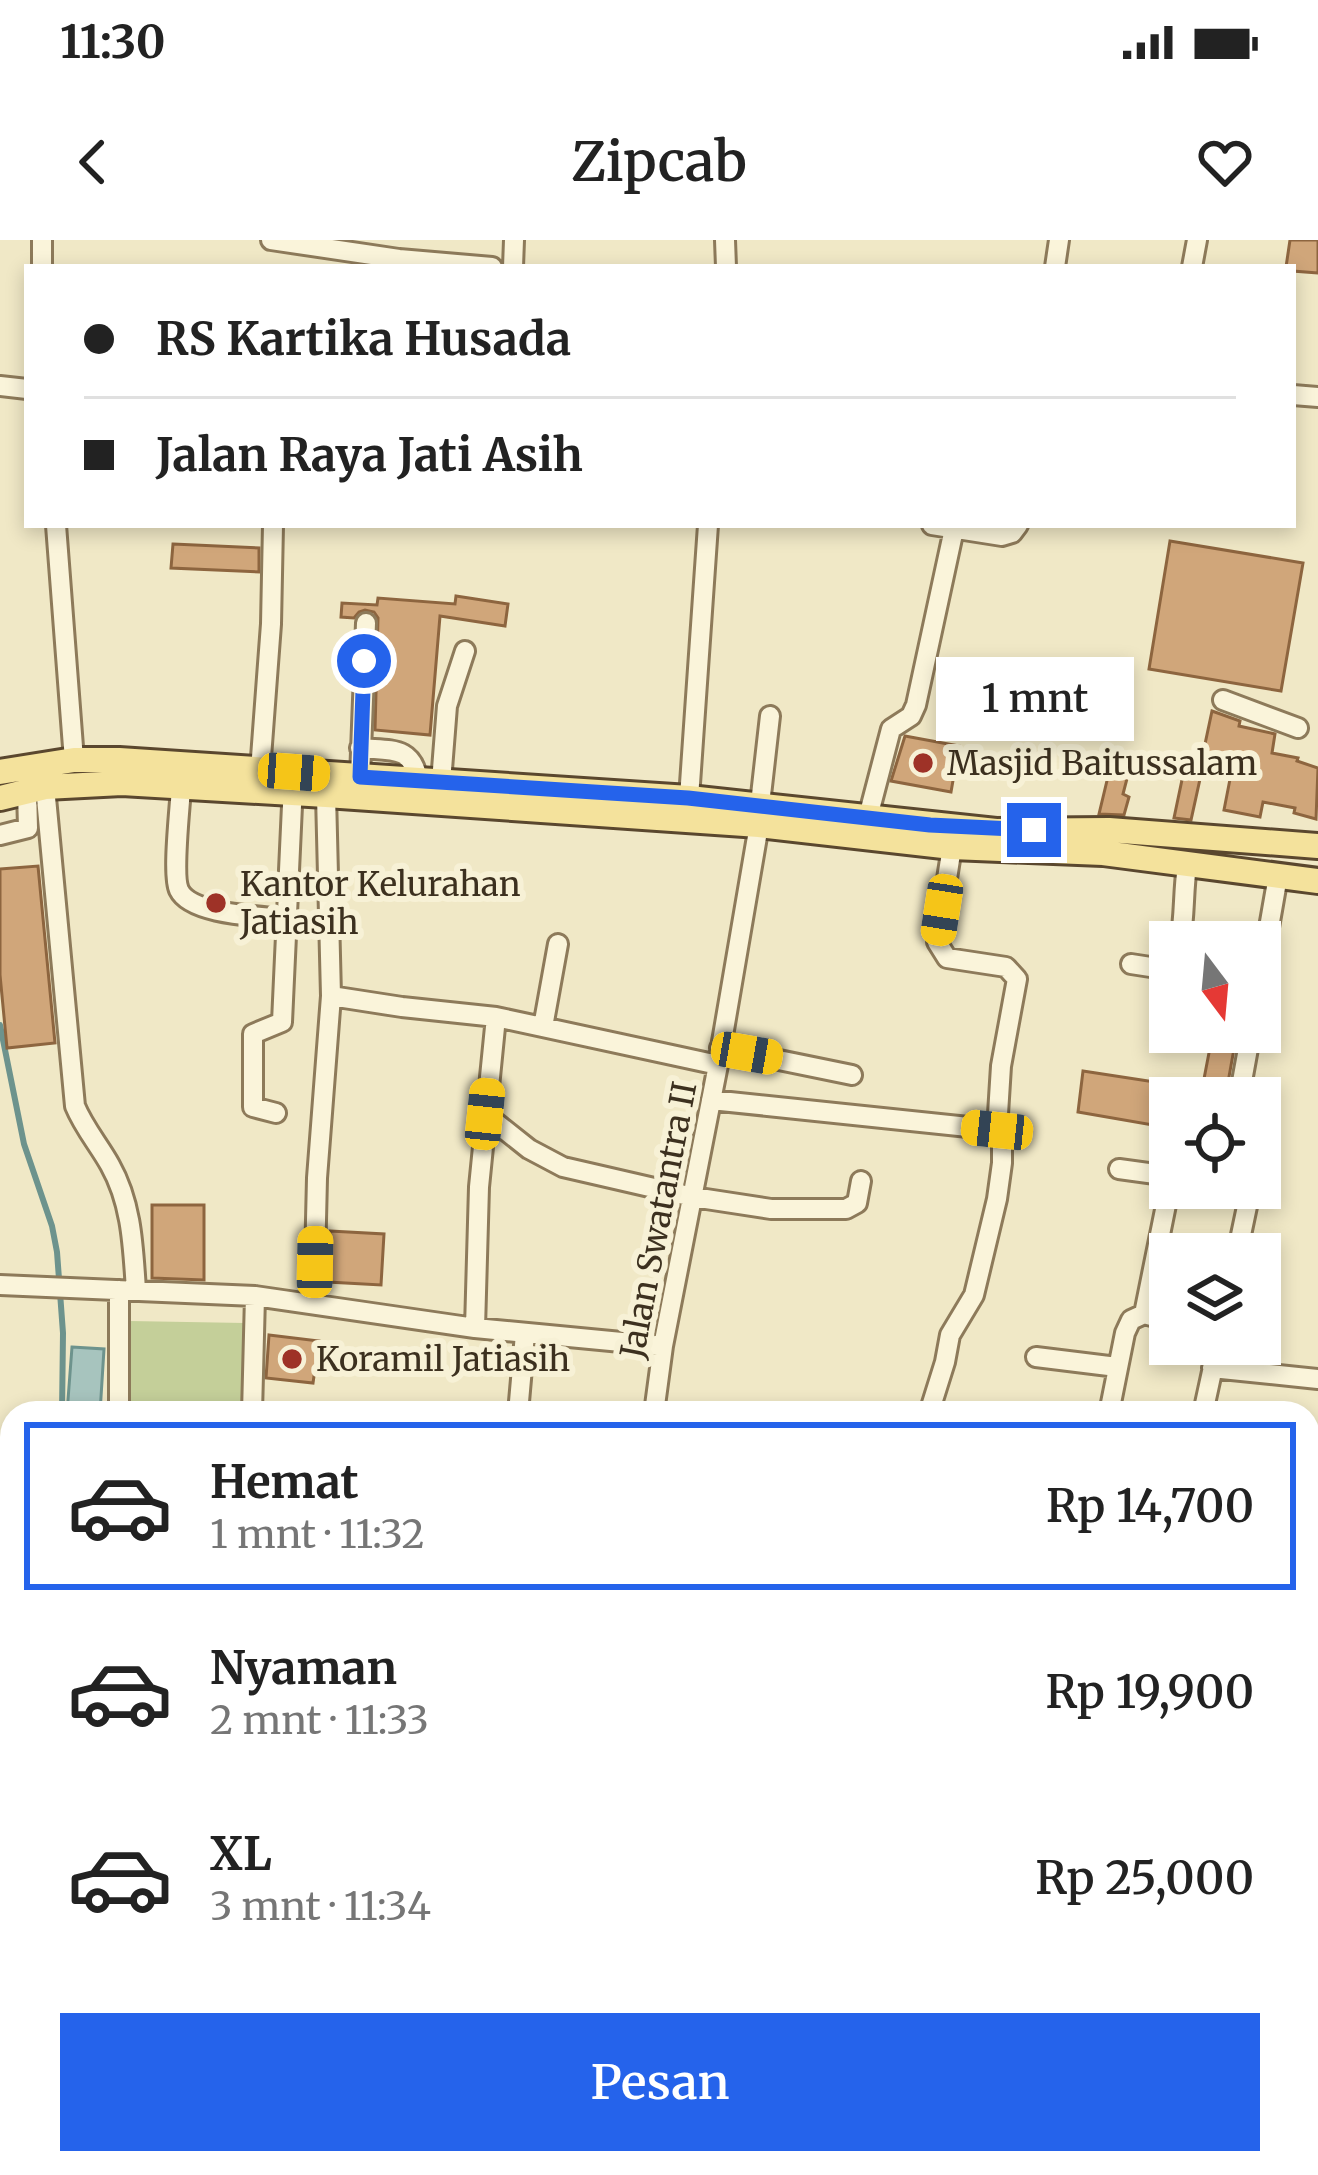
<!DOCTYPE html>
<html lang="id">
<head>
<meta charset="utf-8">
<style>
	:root { --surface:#fff; --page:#f2f2f2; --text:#222; --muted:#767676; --line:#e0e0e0; --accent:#2563eb }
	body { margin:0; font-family:Merriweather,serif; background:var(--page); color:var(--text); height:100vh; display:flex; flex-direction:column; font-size:45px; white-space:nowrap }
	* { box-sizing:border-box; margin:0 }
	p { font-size:39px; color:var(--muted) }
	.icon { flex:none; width:66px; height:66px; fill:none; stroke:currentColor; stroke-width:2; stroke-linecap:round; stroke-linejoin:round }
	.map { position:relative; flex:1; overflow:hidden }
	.details { position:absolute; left:0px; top:1161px; width:1320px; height:774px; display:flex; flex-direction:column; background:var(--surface); border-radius:36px 36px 0 0; box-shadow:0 6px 18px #0003 }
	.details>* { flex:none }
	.hud { position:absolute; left:24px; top:24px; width:1272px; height:264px; border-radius:0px; box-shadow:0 6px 18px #0003; display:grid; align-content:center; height:264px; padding:0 60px; background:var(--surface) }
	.needle { width:78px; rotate:164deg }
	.fabs { position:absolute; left:1149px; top:681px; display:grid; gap:24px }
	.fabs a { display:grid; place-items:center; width:132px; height:132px; border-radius:0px; background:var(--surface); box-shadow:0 6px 18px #0003; font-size:60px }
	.end { position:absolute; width:54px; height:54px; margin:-27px; border:15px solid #2563eb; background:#fff; box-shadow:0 0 0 6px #fff }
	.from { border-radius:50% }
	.bubble { position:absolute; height:84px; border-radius:0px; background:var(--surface); box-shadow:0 6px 18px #0003; font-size:39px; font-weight:600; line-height:84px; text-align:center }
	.car { position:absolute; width:36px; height:72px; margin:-36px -18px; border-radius:15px; box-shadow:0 0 9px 3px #0007; background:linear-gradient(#f5c518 24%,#345 0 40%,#f5c518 0 76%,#345 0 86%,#f5c518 0) }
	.hud b { display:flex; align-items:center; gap:42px; height:114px; font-size:45px }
	.hud b+b { border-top:3px solid var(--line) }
	.hud i { width:30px; height:30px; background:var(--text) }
	ul { padding:21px 0 0; list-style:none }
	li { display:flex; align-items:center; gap:36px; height:168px; margin:0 24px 18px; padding:0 36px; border:6px solid transparent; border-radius:0px }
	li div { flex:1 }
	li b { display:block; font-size:45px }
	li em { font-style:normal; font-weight:600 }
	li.current { border-color:var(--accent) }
	li>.icon { width:108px; height:108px; stroke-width:1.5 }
	.primary-button { display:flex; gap:24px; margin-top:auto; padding:24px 60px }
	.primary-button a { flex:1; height:138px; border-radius:0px; background:var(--accent); color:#fff; font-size:48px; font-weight:600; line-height:138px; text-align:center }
	.status { display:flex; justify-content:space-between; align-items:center; height:84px; padding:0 60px; background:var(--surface); direction:ltr }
	.status svg { height:33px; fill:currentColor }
	header { display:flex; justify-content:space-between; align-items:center; height:156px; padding:0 60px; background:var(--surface); font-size:54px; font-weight:600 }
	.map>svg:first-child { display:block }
	.green { fill:#c4cf99 }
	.water { fill:#a7c4be; stroke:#6d938d; stroke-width:3 }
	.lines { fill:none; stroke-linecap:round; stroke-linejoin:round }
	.stream { stroke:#6d938d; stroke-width:6 }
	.building { fill:#d0a67a; stroke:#8d653f; stroke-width:3 }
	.minor-casing { stroke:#8d7a5a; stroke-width:24 }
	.major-casing { stroke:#5a472e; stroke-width:30 }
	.minor { stroke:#faf4da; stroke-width:18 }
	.major { stroke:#f4e29c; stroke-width:24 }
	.route { stroke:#2563eb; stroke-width:15 }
	.poi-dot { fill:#9e3227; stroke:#f7f1d6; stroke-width:4.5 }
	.labels { text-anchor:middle; stroke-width:12; stroke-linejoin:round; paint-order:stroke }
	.poi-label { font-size:33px; fill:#3c301f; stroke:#f7f1d6; text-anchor:start }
	.street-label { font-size:33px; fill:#3c301f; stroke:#f7f1d6 }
</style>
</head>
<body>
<div class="status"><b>11:30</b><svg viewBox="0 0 49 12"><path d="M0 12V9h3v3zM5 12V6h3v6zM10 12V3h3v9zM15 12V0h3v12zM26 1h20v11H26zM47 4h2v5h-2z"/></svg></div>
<header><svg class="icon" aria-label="back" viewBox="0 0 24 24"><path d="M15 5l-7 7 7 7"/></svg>Zipcab<svg class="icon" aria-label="heart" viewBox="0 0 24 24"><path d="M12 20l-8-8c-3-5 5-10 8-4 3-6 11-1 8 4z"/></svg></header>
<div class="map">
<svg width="1318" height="1935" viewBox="0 0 1318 1935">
	<rect width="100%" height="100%" fill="#f0e8c6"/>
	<path class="green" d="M129 1081 245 1083 243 1173H127Z"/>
	<path class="water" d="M72 1107 104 1109 100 1173H67Z"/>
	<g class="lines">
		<path class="stream" d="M0 785 24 904 52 986 57 1012 63 1093 62 1173
			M22 1935 23 1923"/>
	</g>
	<path class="building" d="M1290 0H1318V33L1293 31V27H1286Z
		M1170 301 1303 323 1281 451 1149 429Z
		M173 304 259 308V332L171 328Z
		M456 356 508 364 505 386 440 376 430 495 375 490 378 378 374 372 365 370 359 372 354 378 341 377 342 363 377 365 378 358 455 364Z
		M1212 471 1240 481 1239 486 1275 494 1272 513 1298 518 1297 521 1318 528 1316 579 1294 573 1295 568 1263 562 1260 577 1224 570 1232 529 1201 523Z
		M905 496 959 506 951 552 891 541Z
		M1111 524 1129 531 1123 554 1129 557 1124 575 1099 574Z
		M1183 535 1200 539 1191 580 1174 578Z
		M38 626 55 803 7 808 0 735V629Z
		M1213 792H1237L1227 848 1203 844Z
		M1083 831 1207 850 1206 858H1170V888L1078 872Z
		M152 965H204V1040L152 1038Z
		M330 991 384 994 381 1045 328 1042Z
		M269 1095 319 1101 313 1143 266 1138Z"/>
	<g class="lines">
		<defs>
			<path id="minor" d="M271 0 399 19 492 27
				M725 0 726 27
				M42 27V0
				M513 27 514 0
				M1055 27 1059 0
				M1192 27 1197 0
				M0 146 27 149
				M1293 155 1318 157
				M56 285 74 520
				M932 285 1002 296 1012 293 1018 285
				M1223 460 1298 488
				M360 508C390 511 413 505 418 541
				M260 531 271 384 273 285
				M360 537 366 383
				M441 542 447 466 465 411
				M45 547 75 866C84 888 99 905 110 925 132 964 133 1007 136 1050
				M181 547C180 568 172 635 179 650 191 675 259 676 285 679
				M689 558 708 285
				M760 564 770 476
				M868 577 891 489 911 476 916 465 954 289
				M0 595 28 588 27 550
				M1180 702C1185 676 1183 652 1187 626
				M1131 724 1170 730
				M1260 739 1278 636
				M331 756 402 767 496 777 718 825
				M543 787 558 704
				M720 808 852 835
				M1239 858 1251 792
				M711 860 997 890
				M276 873 253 867V794L282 782 293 544
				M485 874 529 909 563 927 693 957 771 969H846L857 963 861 941
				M1119 929 1170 936
				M1237 1014 1249 957 1239 948
				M0 1045 255 1056 475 1088 663 1106
				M314 1064 317 938 331 756 326 555
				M1144 1074 1170 1081
				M475 1088 479 947 496 777
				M1036 1117 1117 1127
				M1212 1128 1318 1139
				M119 1173V1050
				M252 1173 255 1056
				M518 1173 525 1094
				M654 1173 663 1106 718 825 759 585
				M929 1173 945 1122 950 1095 974 1055 997 959 1002 923V905L997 890 1001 826 1017 739 1006 727 947 718 937 702 952 607
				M1109 1173 1125 1093 1131 1080 1144 1074 1170 945
				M1203 1173 1218 1104
				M1308 1206 1318 1207
				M1308 1277 1318 1278
				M1308 1349 1318 1350
				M1308 1454 1318 1455
				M0 1881 12 1882
				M353 1923 488 1935
				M74 1935 75 1923
				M171 1935 173 1923
				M305 1935 307 1923
				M553 1935 554 1923
				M1082 1935 1083 1923
				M1240 1935 1241 1923"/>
			<path id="major" d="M0 532 74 520H119L689 558 996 591 1109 590 1318 606
				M0 558 45 547 122 543 326 555 759 585 952 607 1103 613 1318 641"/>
		</defs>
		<use href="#minor" class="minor-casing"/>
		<use href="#major" class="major-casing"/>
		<use href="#minor" class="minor"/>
		<use href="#major" class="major"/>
	</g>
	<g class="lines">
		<path class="route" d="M364 421 360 537 688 558 930 585 1034 590"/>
	</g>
	<g class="poi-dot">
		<circle cx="923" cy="523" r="12"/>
		<circle cx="216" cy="663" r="12"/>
		<circle cx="292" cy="1119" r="12"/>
	</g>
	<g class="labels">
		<g class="poi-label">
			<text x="947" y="535">Masjid Baitussalam</text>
			<text x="240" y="656">Kantor Kelurahan<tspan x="240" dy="38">Jatiasih</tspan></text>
			<text x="316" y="1131">Koramil Jatiasih</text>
		</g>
		<g class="street-label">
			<text transform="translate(658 980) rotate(-79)" y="12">Jalan Swatantra II</text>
		</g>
	</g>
</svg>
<div class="fabs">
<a><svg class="needle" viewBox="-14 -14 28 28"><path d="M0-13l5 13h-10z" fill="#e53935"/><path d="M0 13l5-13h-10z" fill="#767676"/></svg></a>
<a><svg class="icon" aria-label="locate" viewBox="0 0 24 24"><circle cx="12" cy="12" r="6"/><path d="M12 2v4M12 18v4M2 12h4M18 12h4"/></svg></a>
<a><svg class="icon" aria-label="layers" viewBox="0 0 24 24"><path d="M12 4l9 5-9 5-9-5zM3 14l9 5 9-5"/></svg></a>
</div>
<i class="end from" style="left:364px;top:421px"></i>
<i class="end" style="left:1034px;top:590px"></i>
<div class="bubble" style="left:936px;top:417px;width:198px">1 mnt</div>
<i class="car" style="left:294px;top:532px;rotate:94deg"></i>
<i class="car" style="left:942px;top:670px;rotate:189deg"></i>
<i class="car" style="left:747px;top:813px;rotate:100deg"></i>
<i class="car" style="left:485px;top:874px;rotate:6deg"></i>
<i class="car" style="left:997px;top:890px;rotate:276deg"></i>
<i class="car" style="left:315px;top:1022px;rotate:1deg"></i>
<div class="hud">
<b><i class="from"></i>RS Kartika Husada</b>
<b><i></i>Jalan Raya Jati Asih</b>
</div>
<section class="details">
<ul>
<li class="current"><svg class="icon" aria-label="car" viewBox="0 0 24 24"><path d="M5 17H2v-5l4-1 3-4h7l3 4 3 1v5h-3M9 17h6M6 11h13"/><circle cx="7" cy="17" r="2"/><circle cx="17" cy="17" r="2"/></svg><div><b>Hemat</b><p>1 mnt · 11:32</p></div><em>Rp 14,700</em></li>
<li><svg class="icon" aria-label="car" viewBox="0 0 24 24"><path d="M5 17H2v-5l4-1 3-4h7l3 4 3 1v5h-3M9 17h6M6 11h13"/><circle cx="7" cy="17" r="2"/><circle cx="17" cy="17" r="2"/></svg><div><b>Nyaman</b><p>2 mnt · 11:33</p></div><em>Rp 19,900</em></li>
<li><svg class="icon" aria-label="car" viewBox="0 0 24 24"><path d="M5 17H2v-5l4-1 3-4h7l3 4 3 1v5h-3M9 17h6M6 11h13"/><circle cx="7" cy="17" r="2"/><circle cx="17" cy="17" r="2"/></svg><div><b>XL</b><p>3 mnt · 11:34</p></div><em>Rp 25,000</em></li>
</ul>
<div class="primary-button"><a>Pesan</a></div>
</section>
</div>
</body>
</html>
